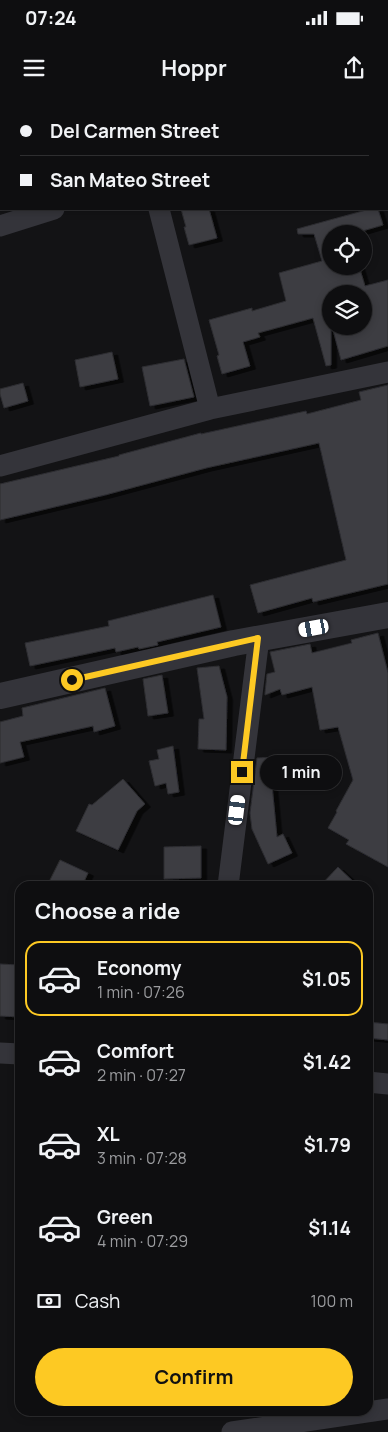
<!DOCTYPE html>
<html lang="en">
<head>
<meta charset="utf-8">
<style>
	:root { --surface:#0e0e10; --page:#1c1c1e; --text:#f1f3f6; --muted:#9b9c9f; --line:#2e2e30; --accent:#fdc923 }
	body { margin:0; font-family:Manrope,sans-serif; background:var(--page); color:var(--text); height:100vh; display:flex; flex-direction:column; font-size:19px; white-space:nowrap }
	* { box-sizing:border-box; margin:0 }
	p { font-size:16px; color:var(--muted) }
	.icon { flex:none; width:28px; height:28px; fill:none; stroke:currentColor; stroke-width:2; stroke-linecap:round; stroke-linejoin:round }
	.map { position:relative; flex:1; overflow:hidden }
	.side { position:absolute; left:15px; top:781px; width:358px; height:535px; display:flex; flex-direction:column; background:var(--surface); border-radius:15px; box-shadow:0 2px 8px #0003,0 0 0 1px var(--line) }
	.side>* { flex:none }
	.banner { position:absolute; left:0px; top:0px; width:389px; height:110px; box-shadow:0 2px 8px #0003,0 0 0 1px var(--line); display:grid; align-content:center; height:110px; padding:0 20px; background:var(--surface) }
	.fabs { position:absolute; left:322px; top:125px; display:grid; gap:10px }
	.fabs a { display:grid; place-items:center; width:50px; height:50px; border-radius:50%; background:var(--surface); box-shadow:0 2px 8px #0003,0 0 0 1px var(--line); font-size:25px }
	.end { position:absolute; width:22px; height:22px; margin:-11px; border:6px solid #fdc923; background:#111; box-shadow:0 0 0 2px #111 }
	.from { border-radius:50% }
	.bubble { position:absolute; height:35px; border-radius:18px; background:var(--surface); box-shadow:0 2px 8px #0003,0 0 0 1px var(--line); font-size:16px; font-weight:700; line-height:35px; text-align:center }
	.car { position:absolute; width:15px; height:30px; margin:-15px -8px; border-radius:6px; box-shadow:0 0 4px 1px #0007; background:linear-gradient(#fff 24%,#345 0 40%,#fff 0 76%,#345 0 86%,#fff 0) }
	.banner b { display:flex; align-items:center; gap:18px; height:48px; font-size:19px }
	.banner b+b { border-top:1px solid var(--line) }
	.banner i { width:12px; height:12px; background:var(--text) }
	ul { padding:0; list-style:none }
	li { display:flex; align-items:center; gap:15px; height:75px; margin:0 10px 8px; padding:0 10px; border:2px solid transparent; border-radius:15px }
	li div { flex:1 }
	li b { display:block; font-size:19px }
	li em { font-style:normal; font-weight:700 }
	li.on { border-color:var(--accent) }
	li>.icon { width:45px; height:45px; stroke-width:1.5 }
	h2 { padding:0 20px; font-size:22px; line-height:60px }
	.pay { display:flex; align-items:center; gap:12px; height:55px; padding:0 20px; font-size:19px }
	.pay p { margin-inline-start:auto }
	.action { display:flex; gap:10px; margin-top:auto; padding:10px 20px }
	.action a { flex:1; height:58px; border-radius:30px; background:var(--accent); color:#111; font-size:20px; font-weight:700; line-height:58px; text-align:center }
	.status { display:flex; justify-content:space-between; align-items:center; height:35px; padding:0 25px; background:var(--surface); direction:ltr }
	.status svg { height:14px; fill:currentColor }
	header { display:flex; justify-content:space-between; align-items:center; height:65px; padding:0 20px; background:var(--surface); font-size:22px; font-weight:700 }
	.map>svg:first-child { display:block }
	.building { fill:#3d3d42; stroke:#2d2d31; filter:url(#shadow) }
	.lines { fill:none; stroke-linecap:round; stroke-linejoin:round }
	.minor { stroke:#34343a; stroke-width:21 }
	.tertiary { stroke:#34343a; stroke-width:26 }
	.secondary { stroke:#42434a; stroke-width:28 }
	.route { stroke:#fdc923; stroke-width:6 }
</style>
</head>
<body>
<div class="status"><b>07:24</b><svg viewBox="0 0 49 12"><path d="M0 12V9h3v3zM5 12V6h3v6zM10 12V3h3v9zM15 12V0h3v12zM26 1h20v11H26zM47 4h2v5h-2z"/></svg></div>
<header><svg class="icon" aria-label="menu" viewBox="0 0 24 24"><path d="M4 6h16M4 12h16M4 18h16"/></svg>Hoppr<svg class="icon" aria-label="share" viewBox="0 0 24 24"><path d="M12 15V3M7 8l5-5 5 5M5 13v7h14v-7"/></svg></header>
<div class="map">
<svg width="388" height="1332" viewBox="0 0 388 1332">
	<defs>
		<filter id="shadow"><feDropShadow dx="5.5" dy="3" stdDeviation="0" flood-color="#0009"/></filter>
	</defs>
	<rect width="100%" height="100%" fill="#131315"/>
	<path class="building" d="M181 109H209L217 138 189 145 184 127H186Z
		M370 109H378L383 125 352 134H331V166H359L365 186 388 180V246L341 260 332 226H364V194H331V265L326 266 313 218 258 233 260 237 243 242 250 266 222 274 217 256 219 255 209 220 252 208V211L286 201 279 173 322 161 314 134H298L297 129Z
		M112 252 118 279 80 287 75 260Z
		M184 259 194 297 150 306 142 267Z
		M23 283 28 301 4 308 0 294V289Z
		M388 285V484L313 502 312 498 258 513 250 485 346 460 319 343 206 368 105 395 0 420V384L119 356V355L201 333V334L306 311 307 314 361 300 359 292Z
		M213 495 221 527 157 542 158 545 139 549 138 547 116 552 115 548 30 566 25 543 109 526 108 521Z
		M378 533 388 573V767L346 744 349 740 328 728 337 712 336 711 353 680 338 627 320 630 312 587 282 595 280 589 265 595V593L267 574 275 572 270 552 310 544 312 553 352 543 351 540Z
		M219 566 227 597 226 650 198 649 199 619H204L197 568Z
		M162 575 168 613 148 616 143 579Z
		M105 588 115 626 94 632 93 626 20 642 24 657 0 663V622L23 616 22 608Z
		M173 646 179 692 168 694 166 683 155 686 149 661 159 659 157 650Z
		M278 657 277 685H272L277 737 283 734 292 753 268 764 252 729 250 713 257 658Z
		M123 679 145 704 137 711 118 750 76 731 89 704 92 705Z
		M201 746V778L164 779V747Z
		M60 760 88 773 82 786H47Z
		M338 767 358 786H320Z
		M0 864 20 865V917L0 916Z
		M368 922 388 924V940L368 938Z"/>
	<g class="lines">
		<path class="minor" d="M131 0 132 1
			M380 1 384 0
			M159 109 210 309
			M0 126 54 109
			M0 366 210 309 388 272
			M228 786 259 538
			M0 953 20 954
			M368 982 388 984
			M232 1332 388 1309"/>
		<path class="tertiary" d="M0 596 234 543 388 515"/>
		<path class="secondary" d="M360 0V1
			M388 75V77"/>
	</g>
	<g class="lines">
		<path class="route" d="M72 580 258 538 242 672"/>
	</g>
</svg>
<div class="fabs">
<a><svg class="icon" aria-label="locate" viewBox="0 0 24 24"><circle cx="12" cy="12" r="6"/><path d="M12 2v4M12 18v4M2 12h4M18 12h4"/></svg></a>
<a><svg class="icon" aria-label="layers" viewBox="0 0 24 24"><path d="M12 4l9 5-9 5-9-5zM3 14l9 5 9-5"/></svg></a>
</div>
<i class="end from" style="left:72px;top:580px"></i>
<i class="end" style="left:242px;top:672px"></i>
<div class="bubble" style="left:260px;top:655px;width:82px">1 min</div>
<i class="car" style="left:314px;top:528px;rotate:260deg"></i>
<i class="car" style="left:237px;top:710px;rotate:7deg"></i>
<div class="banner">
<b><i class="from"></i>Del Carmen Street</b>
<b><i></i>San Mateo Street</b>
</div>
<section class="side">
<h2>Choose a ride</h2>
<ul>
<li class="on"><svg class="icon" aria-label="car" viewBox="0 0 24 24"><path d="M5 17H2v-5l4-1 3-4h7l3 4 3 1v5h-3M9 17h6M6 11h13"/><circle cx="7" cy="17" r="2"/><circle cx="17" cy="17" r="2"/></svg><div><b>Economy</b><p>1 min · 07:26</p></div><em>$1.05</em></li>
<li><svg class="icon" aria-label="car" viewBox="0 0 24 24"><path d="M5 17H2v-5l4-1 3-4h7l3 4 3 1v5h-3M9 17h6M6 11h13"/><circle cx="7" cy="17" r="2"/><circle cx="17" cy="17" r="2"/></svg><div><b>Comfort</b><p>2 min · 07:27</p></div><em>$1.42</em></li>
<li><svg class="icon" aria-label="car" viewBox="0 0 24 24"><path d="M5 17H2v-5l4-1 3-4h7l3 4 3 1v5h-3M9 17h6M6 11h13"/><circle cx="7" cy="17" r="2"/><circle cx="17" cy="17" r="2"/></svg><div><b>XL</b><p>3 min · 07:28</p></div><em>$1.79</em></li>
<li><svg class="icon" aria-label="car" viewBox="0 0 24 24"><path d="M5 17H2v-5l4-1 3-4h7l3 4 3 1v5h-3M9 17h6M6 11h13"/><circle cx="7" cy="17" r="2"/><circle cx="17" cy="17" r="2"/></svg><div><b>Green</b><p>4 min · 07:29</p></div><em>$1.14</em></li>
</ul>
<div class="pay"><svg class="icon" aria-label="cash" viewBox="0 0 24 24"><path d="M3 7h18v10H3z"/><circle cx="12" cy="12" r="2"/></svg>Cash<p>100 m</p></div>
<div class="action"><a>Confirm</a></div>
</section>
</div>
</body>
</html>
